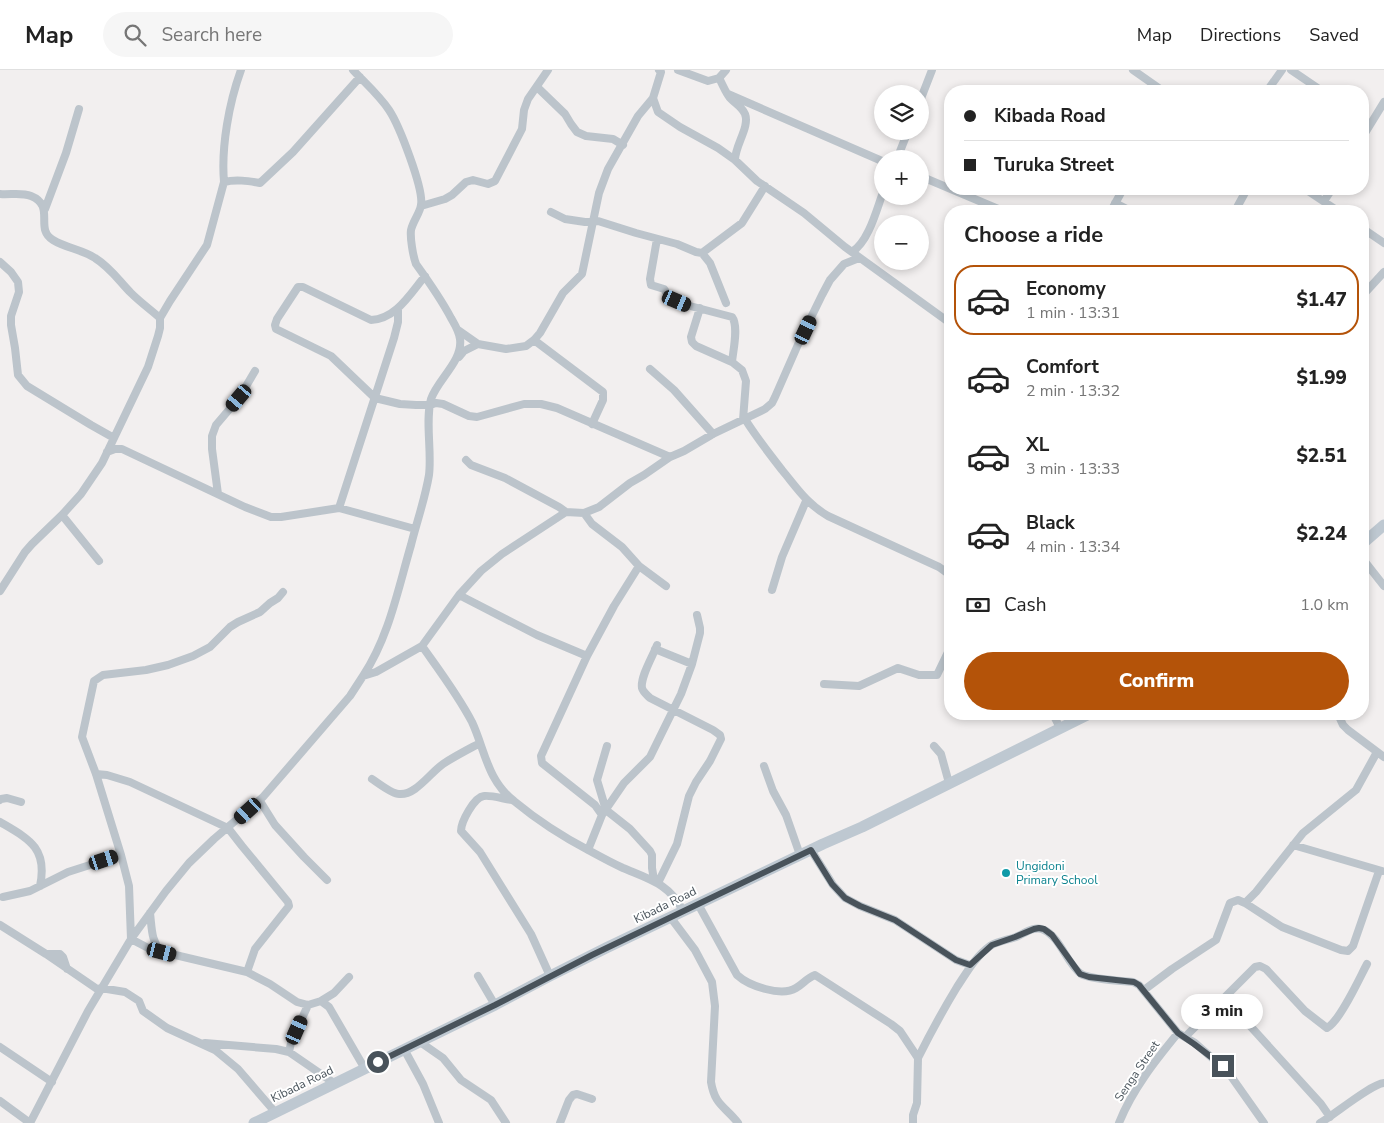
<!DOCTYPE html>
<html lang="en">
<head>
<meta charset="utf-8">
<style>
	:root { --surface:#fff; --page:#f6f6f6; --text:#222; --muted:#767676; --line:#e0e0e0; --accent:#b45309 }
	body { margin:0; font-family:"Nunito Sans",sans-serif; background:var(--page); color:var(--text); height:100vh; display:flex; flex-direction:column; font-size:19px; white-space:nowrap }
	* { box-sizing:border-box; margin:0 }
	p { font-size:16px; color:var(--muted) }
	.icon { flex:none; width:28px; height:28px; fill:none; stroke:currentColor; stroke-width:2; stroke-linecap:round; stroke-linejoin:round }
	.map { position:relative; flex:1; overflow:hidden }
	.sheet { position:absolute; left:944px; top:135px; width:425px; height:515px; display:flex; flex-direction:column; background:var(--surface); border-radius:20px; box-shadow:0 2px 8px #0003 }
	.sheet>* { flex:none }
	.top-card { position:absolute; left:944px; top:15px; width:425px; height:110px; border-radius:20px; box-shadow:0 2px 8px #0003; display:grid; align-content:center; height:110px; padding:0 20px; background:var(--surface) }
	.controls { position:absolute; left:874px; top:15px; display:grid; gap:10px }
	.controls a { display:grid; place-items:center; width:55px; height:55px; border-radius:50%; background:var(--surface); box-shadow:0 2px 8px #0003; font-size:25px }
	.end { position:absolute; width:22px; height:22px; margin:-11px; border:6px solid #49535b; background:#fff; box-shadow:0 0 0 2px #fff }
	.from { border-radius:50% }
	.bubble { position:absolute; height:35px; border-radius:18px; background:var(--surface); box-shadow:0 2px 8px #0003; font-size:16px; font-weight:800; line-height:35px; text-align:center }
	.car { position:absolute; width:15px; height:30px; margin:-15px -8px; border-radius:6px; box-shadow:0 0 4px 1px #0007; background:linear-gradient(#222 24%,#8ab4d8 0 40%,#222 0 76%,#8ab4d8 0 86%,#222 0) }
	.top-card b { display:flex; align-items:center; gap:18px; height:48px; font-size:19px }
	.top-card b+b { border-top:1px solid var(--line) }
	.top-card i { width:12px; height:12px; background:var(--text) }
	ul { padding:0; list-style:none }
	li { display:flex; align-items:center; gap:15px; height:70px; margin:0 10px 8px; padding:0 10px; border:2px solid transparent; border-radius:20px }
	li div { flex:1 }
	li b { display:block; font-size:19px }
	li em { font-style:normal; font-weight:800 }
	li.current { border-color:var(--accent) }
	li>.icon { width:45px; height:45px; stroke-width:1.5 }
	h2 { padding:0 20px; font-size:22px; line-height:60px }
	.pay { display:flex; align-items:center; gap:12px; height:55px; padding:0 20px; font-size:19px }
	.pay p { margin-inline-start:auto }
	.primary-button { display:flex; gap:10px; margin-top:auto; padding:10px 20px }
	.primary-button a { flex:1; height:58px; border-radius:30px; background:var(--accent); color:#fff; font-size:20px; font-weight:800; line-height:58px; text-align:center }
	header { display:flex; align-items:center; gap:30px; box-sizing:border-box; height:70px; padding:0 25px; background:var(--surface); border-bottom:1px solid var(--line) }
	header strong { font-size:24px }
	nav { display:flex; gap:28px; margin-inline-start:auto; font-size:18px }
	.search { width:350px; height:45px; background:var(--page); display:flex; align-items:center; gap:12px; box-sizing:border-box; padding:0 18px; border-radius:28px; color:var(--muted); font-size:19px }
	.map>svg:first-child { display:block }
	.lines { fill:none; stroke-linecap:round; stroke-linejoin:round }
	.minor { stroke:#bcc4cb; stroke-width:8 }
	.secondary { stroke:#bec8d1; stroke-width:11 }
	.route { stroke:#49535b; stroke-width:6 }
	.culture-dot { fill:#0f9aa8; stroke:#fff; stroke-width:2 }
	.labels { text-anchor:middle; stroke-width:4; stroke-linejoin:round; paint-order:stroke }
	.culture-label { font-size:12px; fill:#0d838f; stroke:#fff; text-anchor:start }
	.street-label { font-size:12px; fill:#49535b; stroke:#fff }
</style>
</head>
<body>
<header>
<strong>Map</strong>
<div class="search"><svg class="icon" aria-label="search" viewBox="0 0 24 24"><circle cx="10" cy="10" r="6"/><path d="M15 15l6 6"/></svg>Search here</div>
<nav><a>Map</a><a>Directions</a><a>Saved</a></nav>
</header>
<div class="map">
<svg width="1384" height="1053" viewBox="0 0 1384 1053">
	<rect width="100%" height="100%" fill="#f2efef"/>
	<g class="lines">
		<path class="minor" d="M353 0C365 13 379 25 389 40 399 55 424 119 421 135 420 143 413 151 411 160 410 168 413 186 416 194 429 212 441 229 451 248 455 255 459 261 460 269 463 291 438 309 431 329 425 351 432 381 429 405 425 429 417 451 411 475 398 519 389 567 363 606
			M659 0 661 2 653 28 658 42 680 57 718 78 735 90 757 111 804 143 845 177 950 253
			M678 0 708 11 719 8 726 0
			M1133 0 1163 21
			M1291 0 1322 21
			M719 8C723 15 726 24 731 29 736 34 742 37 745 44 750 57 735 75 735 90
			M537 17 565 44 571 54 577 62 586 66 613 69 623 75
			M1267 21 1282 0
			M728 24 882 91
			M920 31 932 0
			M1362 68 1384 32
			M897 89 908 61
			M920 106 1003 141
			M224 112C221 77 229 33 241 0
			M1305 119 1338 141
			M0 124C10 125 21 122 31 126 56 136 34 159 53 170 66 178 83 180 95 188 111 198 119 211 131 223 140 232 151 240 160 248
			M1324 131 1332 119
			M1115 133 1131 141
			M421 136 445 129 452 125 466 112 473 110 488 114 495 111 522 59 524 40 528 29 548 0
			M45 139 66 83 79 39
			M1111 141 1123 119
			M1235 141 1247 119
			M551 142 565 149 585 152 598 151 636 163 677 174 696 182 702 183 742 153 765 116
			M1362 158 1384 173
			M657 169 650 209 651 215 664 219 670 228 690 236 732 247C739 256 733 281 732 292
			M852 182C868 172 876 142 882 125
			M702 183 710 193 726 233
			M0 192 11 202 18 212 19 222 11 246V255L15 278 18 305 27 316 91 355 114 368
			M425 206C410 224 396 249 371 250L303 217H298L277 249 275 255 276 259 331 286 375 328 400 334 416 335H430L436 333 443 334 469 346 477 347 524 334H541L557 338 670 387
			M1362 226 1384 202
			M700 238 691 267 692 272 696 276 732 292 742 300 746 311 743 350
			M458 260 478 274
			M534 270 603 322V330L592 354
			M459 287 464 281 478 274 506 279 526 276 534 270 540 263 563 223 582 204 599 123 608 99 638 46 653 28
			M650 299 674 320 713 364
			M745 349C756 367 769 383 782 400 797 418 807 434 828 446L939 497 950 505
			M107 382 115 379H122L245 437 271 447H281L339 438 415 459
			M466 390 471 395 505 408 559 437 566 442
			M218 424 212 379V366L216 355 239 328 255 301
			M339 438 394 268 398 252V240
			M584 443 592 454 622 477 639 496 614 536 587 586 541 686 542 693 595 735 602 745 588 780
			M62 445 99 491
			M1362 488 1384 516
			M639 496 666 516
			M772 520 782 487 806 431
			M0 521 25 482 32 474 62 445 81 424 102 393 148 297 158 266 160 258V248L170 231 207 175 224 112C236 109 248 111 260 113L293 82 360 7
			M459 525 537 565 587 586
			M657 575C653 586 640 607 642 618 643 622 647 625 650 628L713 660 720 665 721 669 710 691 696 712 689 726 677 774 658 813
			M655 579 692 594
			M824 614 859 616 898 598 919 605H937L950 578
			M1053 644 1060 658
			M1067 644 1070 653
			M1338 644 1343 655 1348 660 1384 687
			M607 676 597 710 606 740 630 759 650 781 652 785V798L654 810
			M934 676 941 684 949 713
			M764 696 773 721 786 745 800 785
			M96 704 107 705 130 712 228 758 242 776 288 832 289 836 255 879 247 902
			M372 709C378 713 392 724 399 724 415 726 430 703 443 694 455 686 467 680 480 673
			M0 730 1 729 7 728 21 732
			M512 730C504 729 491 725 484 726 474 727 461 752 461 761L480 782 531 864 550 906
			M260 731 275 755 304 787 327 810
			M602 745 624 713 650 687 681 624 692 594 700 563V558L697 545
			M0 752C29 769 48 778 40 816
			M1293 775 1382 801
			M811 780 833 815 845 828 860 836 895 850 956 890 970 895
			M3 827 30 821 68 802 121 785
			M1245 833 1282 857 1341 880 1348 881 1353 876 1379 801
			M698 834 737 905C749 916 781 927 796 918 803 914 807 908 815 905L891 954 900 961 918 988 917 1033 913 1045V1053
			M683 841C670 814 649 809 623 798 612 793 601 787 590 781 563 767 537 750 514 731 487 710 485 680 472 652 458 625 439 600 422 576L459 525 481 501 502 484 566 442 584 443 599 437 630 413 644 405 670 387 684 381 713 364 765 339 772 333 775 327 800 270 822 225 830 210 844 194 859 188
			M150 843C152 859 151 870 161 882
			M671 848 695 880 712 912 715 936 711 1012C715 1036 725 1036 738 1053
			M0 855 46 884 100 921
			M131 869 129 816 121 785 96 704 82 667 94 611 103 605 146 600 168 595 193 586 210 577 230 557 238 552 260 542 270 533 278 528 283 522
			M131 869 166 821 189 793 214 769 263 727 350 626 363 606 376 602 422 576
			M47 884H60L63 887 67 899
			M478 906 495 935
			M101 918 125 922 139 931 143 941 167 958 215 980 238 999 275 1042
			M1144 920 1172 899 1216 870 1230 833 1238 830 1245 833 1256 822 1303 763 1356 720 1377 682
			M1223 929 1242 947 1321 1034 1330 1047
			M321 931 334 923 349 907
			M1185 967 1255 897 1260 896 1266 899 1305 941 1327 958C1340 951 1359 909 1367 894
			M420 972 443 988 461 1010 491 1030 506 1053
			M205 973 276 979 289 982 334 1013
			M0 977 52 1012
			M404 979 423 1014 439 1053
			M289 982 291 973 308 935
			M918 988C930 964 943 940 957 917 967 902 975 887 990 876 998 871 1008 870 1016 867 1025 863 1035 855 1044 860 1060 867 1067 894 1081 904 1089 909 1122 911 1133 912L1139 915 1178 963 1195 973 1228 1002 1264 1053
			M0 1031 30 1053
			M30 1053 88 941 131 869 150 879 247 902 270 914 297 932 308 935 321 931 329 937 365 999
			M560 1053 569 1030 573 1025 577 1024 592 1029
			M1119 1053C1132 1020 1155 991 1178 963
			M1320 1053C1334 1045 1371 1014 1384 1013"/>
		<path class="secondary" d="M1362 474 1384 455
			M254 1053 495 935 550 906 606 878 823 774 862 757 1089 644"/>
	</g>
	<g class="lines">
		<path class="route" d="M378 992 495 935 592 885 811 780 832 814 845 828 860 836 895 850 956 890 970 895 992 875 1015 867 1034 859 1039 858 1044 859 1052 865 1080 904 1089 907 1134 912 1139 915 1178 963 1194 974 1223 996"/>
	</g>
	<circle class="culture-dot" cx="1006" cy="803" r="5"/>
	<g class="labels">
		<g class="culture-label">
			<text x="1016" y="800">Ungidoni<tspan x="1016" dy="14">Primary School</tspan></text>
		</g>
		<g class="street-label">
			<text transform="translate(665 835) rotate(-26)" y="4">Kibada Road</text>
			<text transform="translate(1137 1001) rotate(-56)" y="4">Senga Street</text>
			<text transform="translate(302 1014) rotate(-26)" y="4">Kibada Road</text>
		</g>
	</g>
</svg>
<div class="controls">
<a><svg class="icon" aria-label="layers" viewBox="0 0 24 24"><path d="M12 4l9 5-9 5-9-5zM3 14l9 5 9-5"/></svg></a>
<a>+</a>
<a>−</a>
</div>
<i class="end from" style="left:378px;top:992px"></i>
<i class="end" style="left:1223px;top:996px"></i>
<div class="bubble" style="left:1181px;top:924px;width:82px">3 min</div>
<i class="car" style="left:677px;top:231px;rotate:113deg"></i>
<i class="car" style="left:806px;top:260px;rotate:25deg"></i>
<i class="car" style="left:239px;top:328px;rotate:220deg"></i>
<i class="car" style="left:248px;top:741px;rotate:228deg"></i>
<i class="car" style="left:104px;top:790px;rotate:72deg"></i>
<i class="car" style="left:162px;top:882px;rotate:104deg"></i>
<i class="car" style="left:297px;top:960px;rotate:24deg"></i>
<div class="top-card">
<b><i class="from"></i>Kibada Road</b>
<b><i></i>Turuka Street</b>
</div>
<section class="sheet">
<h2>Choose a ride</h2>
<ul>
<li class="current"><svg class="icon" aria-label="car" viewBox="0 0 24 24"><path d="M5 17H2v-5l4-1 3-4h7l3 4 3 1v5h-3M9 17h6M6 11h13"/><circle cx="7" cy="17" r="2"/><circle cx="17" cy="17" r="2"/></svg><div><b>Economy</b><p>1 min · 13:31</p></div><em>$1.47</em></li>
<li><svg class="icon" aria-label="car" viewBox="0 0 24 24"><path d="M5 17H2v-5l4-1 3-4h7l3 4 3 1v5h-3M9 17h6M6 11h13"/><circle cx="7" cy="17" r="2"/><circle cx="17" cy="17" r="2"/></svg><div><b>Comfort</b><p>2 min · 13:32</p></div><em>$1.99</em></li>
<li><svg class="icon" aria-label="car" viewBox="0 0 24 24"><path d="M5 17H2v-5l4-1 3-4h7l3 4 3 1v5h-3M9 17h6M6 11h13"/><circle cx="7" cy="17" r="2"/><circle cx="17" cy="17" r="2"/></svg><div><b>XL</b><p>3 min · 13:33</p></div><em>$2.51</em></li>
<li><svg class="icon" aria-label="car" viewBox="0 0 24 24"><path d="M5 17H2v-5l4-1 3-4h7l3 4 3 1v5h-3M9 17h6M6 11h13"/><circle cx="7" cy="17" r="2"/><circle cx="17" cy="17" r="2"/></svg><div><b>Black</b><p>4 min · 13:34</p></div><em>$2.24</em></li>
</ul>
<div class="pay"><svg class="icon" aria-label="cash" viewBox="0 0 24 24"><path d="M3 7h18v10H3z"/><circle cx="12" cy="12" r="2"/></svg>Cash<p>1.0 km</p></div>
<div class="primary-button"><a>Confirm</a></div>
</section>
</div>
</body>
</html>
